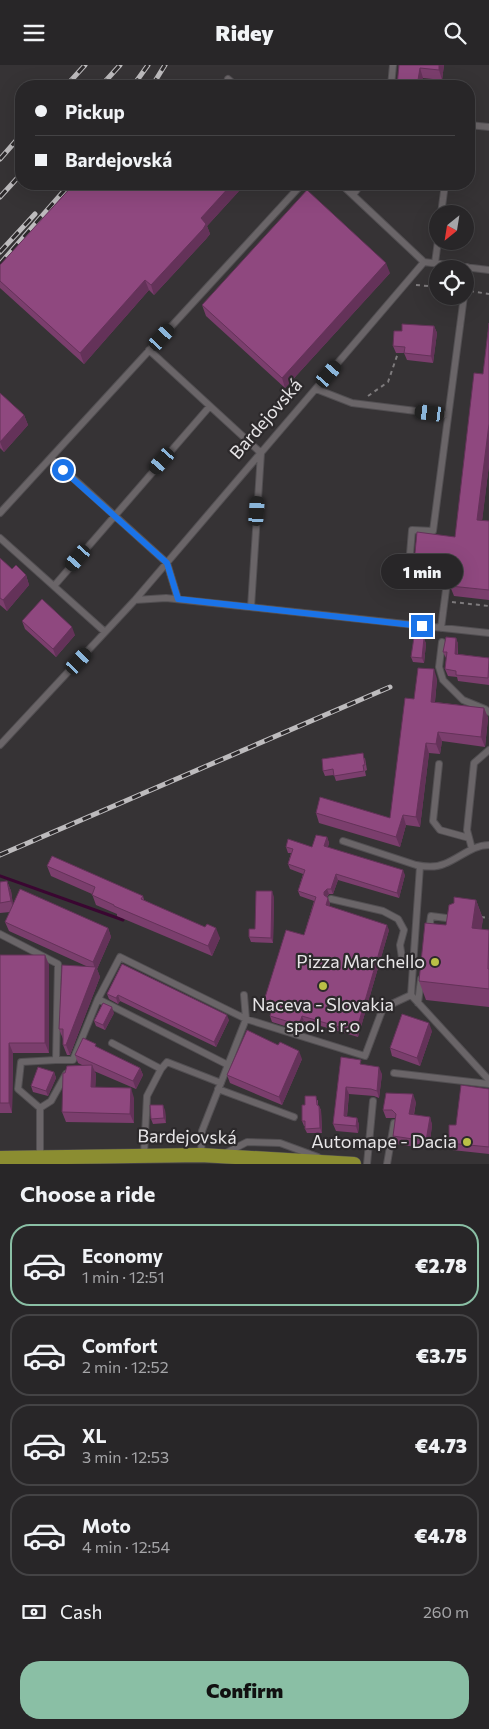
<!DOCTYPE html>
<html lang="en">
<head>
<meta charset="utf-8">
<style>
	:root { --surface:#282628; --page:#343234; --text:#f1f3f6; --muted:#a5a5a8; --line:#444345; --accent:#8abfa5 }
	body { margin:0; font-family:Commissioner,sans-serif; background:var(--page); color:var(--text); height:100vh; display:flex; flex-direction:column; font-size:19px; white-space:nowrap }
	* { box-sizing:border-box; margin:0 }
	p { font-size:16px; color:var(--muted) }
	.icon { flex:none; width:28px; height:28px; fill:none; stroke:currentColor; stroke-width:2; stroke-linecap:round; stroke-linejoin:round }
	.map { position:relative; height:1099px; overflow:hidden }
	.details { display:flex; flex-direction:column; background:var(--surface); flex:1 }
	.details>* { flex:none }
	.banner { position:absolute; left:15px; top:15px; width:460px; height:110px; border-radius:20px; box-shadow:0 5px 20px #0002,0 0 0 1px var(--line); display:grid; align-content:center; height:110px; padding:0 20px; background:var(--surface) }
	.needle { width:32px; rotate:210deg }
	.buttons { position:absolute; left:429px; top:140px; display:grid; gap:10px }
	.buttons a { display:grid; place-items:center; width:45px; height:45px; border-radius:50%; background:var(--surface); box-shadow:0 5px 20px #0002,0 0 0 1px var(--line); font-size:25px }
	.end { position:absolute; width:22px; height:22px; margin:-11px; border:6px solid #1a73e8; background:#fff; box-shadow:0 0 0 2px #fff }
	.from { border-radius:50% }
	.bubble { position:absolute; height:35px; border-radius:18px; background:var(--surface); box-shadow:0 5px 20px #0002,0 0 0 1px var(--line); font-size:16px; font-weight:800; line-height:35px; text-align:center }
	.car { position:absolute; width:15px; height:30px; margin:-15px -8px; border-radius:6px; box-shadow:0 0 4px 1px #0007; background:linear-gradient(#222 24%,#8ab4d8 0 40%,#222 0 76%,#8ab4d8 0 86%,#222 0) }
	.banner b { display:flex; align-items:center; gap:18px; height:48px; font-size:19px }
	.banner b+b { border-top:1px solid var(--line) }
	.banner i { width:12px; height:12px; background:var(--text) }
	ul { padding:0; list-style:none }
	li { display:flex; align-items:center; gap:15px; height:82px; margin:0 10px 8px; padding:0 10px; border:2px solid var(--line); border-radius:20px }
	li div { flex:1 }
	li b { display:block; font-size:19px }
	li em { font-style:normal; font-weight:800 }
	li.selected { border-color:var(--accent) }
	li>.icon { width:45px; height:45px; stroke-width:1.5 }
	h2 { padding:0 20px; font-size:22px; line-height:60px }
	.pay { display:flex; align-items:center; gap:12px; height:55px; padding:0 20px; font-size:19px }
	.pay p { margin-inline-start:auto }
	.primary-button { display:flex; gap:10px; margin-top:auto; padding:10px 20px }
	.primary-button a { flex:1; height:58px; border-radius:20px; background:var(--accent); color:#111; font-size:20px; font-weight:800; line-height:58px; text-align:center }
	header { display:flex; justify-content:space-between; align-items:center; height:65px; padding:0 20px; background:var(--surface); font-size:22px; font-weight:800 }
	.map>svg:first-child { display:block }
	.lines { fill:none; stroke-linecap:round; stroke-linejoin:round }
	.stream { stroke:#3a0631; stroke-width:3 }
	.service-casing { stroke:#524f52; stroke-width:8 }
	.primary-casing { stroke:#524f52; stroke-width:15 }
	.path { stroke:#7e7b7d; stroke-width:2; stroke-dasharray:4 4; stroke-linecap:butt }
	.service { stroke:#6a6568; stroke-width:6 }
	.primary { stroke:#8b8d31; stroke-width:14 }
	.rail-casing { stroke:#bdbbbd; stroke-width:5 }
	.rail { stroke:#2c292b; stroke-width:3; stroke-dasharray:9; stroke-linecap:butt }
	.wall { fill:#7b3e6d }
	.shaded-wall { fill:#643259 }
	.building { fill:#8f487f; stroke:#643259 }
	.route { stroke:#1a73e8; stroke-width:6 }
	.poi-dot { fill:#bac046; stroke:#2c292b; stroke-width:2 }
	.labels { text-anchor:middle; stroke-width:4.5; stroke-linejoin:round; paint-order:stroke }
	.street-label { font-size:18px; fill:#e7e5e7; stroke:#2c292b }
	.poi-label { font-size:18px; fill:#e7e5e7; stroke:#2c292b; text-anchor:end }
</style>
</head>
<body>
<header><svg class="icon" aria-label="menu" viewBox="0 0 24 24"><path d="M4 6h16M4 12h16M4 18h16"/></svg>Ridey<svg class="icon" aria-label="search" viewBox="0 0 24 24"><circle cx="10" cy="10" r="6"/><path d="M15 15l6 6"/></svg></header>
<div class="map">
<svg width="489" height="1099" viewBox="0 0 489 1099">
	<rect width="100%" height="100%" fill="#363335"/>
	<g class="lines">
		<path class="stream" d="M0 811 123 855"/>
		<defs>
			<path id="service" d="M228 14 236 21
				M391 21 393 0
				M469 60 489 62
				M341 119 424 197 489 205
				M353 130 361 119
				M441 149 445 119
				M435 198 438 176
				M465 220 467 202
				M149 285 261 388 251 542
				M316 324 352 338 448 350
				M51 393 167 498 178 534
				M0 448 302 119
				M0 473 105 567
				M54 521 210 341
				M135 535 424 197
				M441 563 447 517 408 513 412 465 433 466 464 231
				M442 577 439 602 443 615 463 635 485 644 489 647
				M0 680 135 535 166 533 489 568
				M439 699 433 756 440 765 469 773
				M343 776 416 800C426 802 435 803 444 799 460 793 472 780 489 780
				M472 784 467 765 474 698 489 685
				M420 801 411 930 489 1015
				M331 834 383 846 398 854 404 865 400 880 402 893 413 900
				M429 865 431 851 454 854
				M0 869 58 899 56 995 21 997 18 1024 40 1043V1091
				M418 938 421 914
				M112 978 161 1004 147 1031 144 1089
				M56 995H73L98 934
				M228 1000 98 934 120 892 246 954 365 991 383 943 411 930
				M161 1004 167 997 221 1018
				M394 1008 489 1019
				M218 1024 294 1052
				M40 1043 51 1036 66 1009
				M224 1089 247 1077 280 1078 318 1092
				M201 1090 202 1066 246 954 244 930
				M367 1099 373 1036
				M387 1099 394 1058"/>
			<path id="primary" d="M0 1093 201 1090 354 1099"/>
		</defs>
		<use href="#service" class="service-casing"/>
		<use href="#primary" class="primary-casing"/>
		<path class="path" d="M416 220 438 222
			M470 226 489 229
			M368 331 388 317 398 288
			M452 537 489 541
			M481 852 489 853"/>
		<use href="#service" class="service"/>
		<use href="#primary" class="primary"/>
		<defs>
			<path id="rail" d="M66 21 85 0
				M101 21 120 0
				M133 21 148 0
				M152 21 165 0
				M0 94 21 70
				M0 132 21 109
				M0 187 35 149
				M0 199 70 119
				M0 790 390 622"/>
		</defs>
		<use href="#rail" class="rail-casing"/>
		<use href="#rail" class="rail"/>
	</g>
	<path class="wall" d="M399 0H444L442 15 423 13Z
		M239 126 207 161 210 169 206 174 154 230 149 225 84 299 0 223V200Z
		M390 208 285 323 206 251 202 240Z
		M489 258V400L482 455 489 456V535L454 531 450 521 451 512 418 508 414 498 455 472 483 309Z
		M434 261 437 268 433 298 407 295 404 288H396L393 281 402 266Z
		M0 328 24 350 28 360 4 387 0 383Z
		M0 493 12 504 26 510 29 520 7 546 0 540Z
		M22 556 75 570 56 592 25 564Z
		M424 573 426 579 424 598 413 597 411 592Z
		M456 573 458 579V589L489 593V620L458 616 457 612 448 611 445 604 447 593H446L443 587Z
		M437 614 435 637 484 643 488 653 485 682 442 676 440 689 429 688 420 762 406 760 400 782 319 758 316 748 390 753 414 634Z
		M365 693 367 705 365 706 366 711 336 716 334 710 325 711 323 706Z
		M327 772 329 778 328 782 405 810 399 833 338 815 333 829H329L327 832 328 833 330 839 329 841 389 865 358 972 304 956 301 966 272 957 270 951 272 946 265 944 263 939 304 870 314 836 300 831 298 826 303 809 290 804 288 799 291 788H288L286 782H312Z
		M47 801 143 831 144 835 220 873 212 891 117 851V849L96 840 92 829 51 811Z
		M7 816 11 826 13 840 108 863 111 872 97 904 100 912 70 990H67L63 980V974L59 964 86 901 9 866 5 857 10 847 0 848V817Z
		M274 832 273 878 251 877 249 872 255 864Z
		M476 835 483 854 481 864 489 865V942L426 935 419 916 446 860Z
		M0 890H45L49 900V988H13L12 1048H0Z
		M122 899 229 955 216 982 120 936 118 939 109 934 107 929Z
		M114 948 105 965 96 961 94 956Z
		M432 966 420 1001 392 991 390 983Z
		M97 982 140 1003 143 1010 136 1024 94 1006 96 1009 95 1023 134 1033V1058L66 1057 62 1047 82 1000 78 998 75 990Z
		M341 992 362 1000 382 1009 379 1033 374 1031 349 1029 347 1052 357 1053 359 1060 358 1068 336 1066 333 1059Z
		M302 994 282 1040 230 1018 227 1010Z
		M54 1007 56 1013 48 1031 33 1027 31 1021Z
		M489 1024V1089L452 1085 449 1078 456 1060Z
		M318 1035V1040L321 1045 322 1068H307L305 1064V1061H304L302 1056 305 1040Z
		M416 1037 414 1050 430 1052 432 1060 429 1084 396 1079 393 1071 395 1053H386L383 1045Z
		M165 1045 166 1058 153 1059 151 1054Z"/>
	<path class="shaded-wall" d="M439 0H444L442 15 439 5Z
		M420 3 423 13 422 21H417Z
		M232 119H236L239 126 207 161 210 169 206 174 154 230 151 220 201 153Z
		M386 198 390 208 285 323 282 313Z
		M145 215 149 225 84 299 80 288Z
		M434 261 437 268 433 298 431 291Z
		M24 350 28 360 4 387 0 377Z
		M489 359V400L481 465 477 455Z
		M26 510 29 520 7 546 3 535Z
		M72 562 75 570 56 592 53 584Z
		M424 573 426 579 424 598 422 593Z
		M456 573 458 579 457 595 455 589Z
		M434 604 437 614 434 646 431 637Z
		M484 643 488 653 485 682 481 672Z
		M438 667 442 676 440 689 436 679Z
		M426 678 429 688 420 762 416 752Z
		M403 750 406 760 400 782 396 772Z
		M327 772 329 778 326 786 324 781Z
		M403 805 405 810 399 833 397 828Z
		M336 809 338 815 333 829 331 824Z
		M7 816 11 826 14 846 11 836Z
		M327 824 329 829 326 832 324 830V827Z
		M272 826 274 832 273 878 271 873Z
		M328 833 330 839 328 846 326 840Z
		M476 835 483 854 479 882 472 863Z
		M387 860 389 865 358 972 356 967Z
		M108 863 111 872 97 904 100 912 70 990 66 980 95 904 93 897Z
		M216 863 220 873 212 891 208 881Z
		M45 890 49 900V988L45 978Z
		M118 930 120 936 118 939 116 933Z
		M112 942 114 948 105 965 103 960Z
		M227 950 229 955 216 982 214 977Z
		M302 951 304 956 301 966 299 960Z
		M429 958 432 966 420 1001 417 993Z
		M9 978 13 988 12 1048 9 1038Z
		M299 986 302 994 282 1040 279 1032Z
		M92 1000 96 1009 95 1032 91 1022Z
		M379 1002 382 1009 379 1033 377 1026Z
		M140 1003 143 1010 136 1024 133 1016Z
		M54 1007 56 1013 48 1031 46 1026Z
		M346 1022 349 1029 346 1058 344 1051Z
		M131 1023 134 1033V1058L130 1049Z
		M413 1029 416 1037 412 1057 409 1049Z
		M163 1040 165 1045 166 1058 164 1053Z
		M319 1041 321 1045 322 1068 320 1063Z
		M430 1052 432 1060 429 1084 426 1076Z
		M357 1053 359 1060 358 1068 356 1061Z"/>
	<path class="building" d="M399 0H439V5L420 3 417 21H397Z
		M74 119H232L201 153 206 159 203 164 151 220 145 215 80 288 0 216V200Z
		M307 125 386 198 282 313 202 240Z
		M489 258V359L477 455 489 456V525L450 521 452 502 414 498 417 467 455 472 474 308 483 309Z
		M402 259 434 261 431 291 404 288 405 282 393 281 394 266H402Z
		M0 328 24 350 0 377Z
		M0 493 12 504 16 500 26 510 3 535 0 533Z
		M42 534 72 562 53 584 22 556Z
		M414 572 424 573 422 593 411 592Z
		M446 572 456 573 455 589 489 593 488 613 456 610V606L445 604 447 587H443Z
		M418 603 434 604 431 637 484 643 481 672 438 667 436 679 426 678 416 752 403 750 396 772 316 748 320 732 390 753 405 633 414 634Z
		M363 688 365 700H363L364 706 334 711 333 704 323 706 322 694Z
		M316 770 327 772 324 781 403 805 397 828 336 809 331 824H327L324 827V830L328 833 326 840 387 860 356 967 302 951 299 960 270 951 273 942 263 939 286 865 304 870 316 832 298 826 305 805 288 799 293 784 286 782 288 774 312 782Z
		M52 791 143 831 141 834 205 862 207 859 216 863 208 881 114 841V840L92 830 95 822 47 801Z
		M7 816 11 836 0 838V817Z
		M20 824 108 863 93 897 5 857Z
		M256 826H272L271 873 249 872V864H255Z
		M454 832 476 835 472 863 489 865 488 904H489V924L419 916 425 858 446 860 449 840 454 838Z
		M0 890H45V978H9V1038H0Z
		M122 899 227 950 214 977 118 930 116 933 107 929Z
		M62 900 96 902 66 980H63V964H59Z
		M103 938 112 942 103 960 94 956Z
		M402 949 429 958 417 993 390 983Z
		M247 965 278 980 280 977 299 986 279 1032 227 1010Z
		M83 973 96 979 95 981 140 1003 133 1016 75 990Z
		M341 992 361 995 360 999 379 1002 377 1026 371 1024 346 1022 344 1051 357 1053 356 1061 333 1059Z
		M92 1000 91 1022 131 1023 130 1049 62 1047 63 1008H65L67 1001Z
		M38 1002 54 1007 46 1026 31 1021Z
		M461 1020 489 1024V1082L449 1078V1060H456Z
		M386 1028 413 1029 409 1049 430 1052 426 1076 393 1071 396 1049 392 1045H383Z
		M305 1031H316L317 1040 319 1041 320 1063 305 1064V1056H302V1040H305Z
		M150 1040H163L164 1053 151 1054Z"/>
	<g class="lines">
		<path class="route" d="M63 405 167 498 178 534 422 561"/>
	</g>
	<g class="poi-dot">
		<circle cx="435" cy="897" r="5"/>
		<circle cx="323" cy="921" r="5"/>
		<circle cx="467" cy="1077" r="5"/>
	</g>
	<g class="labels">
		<g class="street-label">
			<text transform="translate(266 354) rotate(-49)" y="6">Bardejovská</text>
			<text transform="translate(187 1072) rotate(1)" y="6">Bardejovská</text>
		</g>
		<g class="poi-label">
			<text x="425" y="903">Pizza Marchello</text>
			<text x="323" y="946" text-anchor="middle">Naceva - Slovakia<tspan x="323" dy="21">spol. s r.o</tspan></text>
			<text x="457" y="1083">Automape - Dacia</text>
		</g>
	</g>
</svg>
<div class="buttons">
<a><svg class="needle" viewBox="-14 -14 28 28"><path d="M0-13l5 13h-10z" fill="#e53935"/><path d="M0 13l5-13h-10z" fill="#a5a5a8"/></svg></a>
<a><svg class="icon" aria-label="locate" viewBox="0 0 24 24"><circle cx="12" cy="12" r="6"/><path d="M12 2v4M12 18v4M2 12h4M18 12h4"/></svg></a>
</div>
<i class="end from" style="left:63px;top:405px"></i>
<i class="end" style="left:422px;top:561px"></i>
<div class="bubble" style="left:381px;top:489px;width:82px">1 min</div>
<i class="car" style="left:162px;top:272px;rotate:42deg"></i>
<i class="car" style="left:329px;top:309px;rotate:41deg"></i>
<i class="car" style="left:430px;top:348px;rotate:277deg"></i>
<i class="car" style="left:162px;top:396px;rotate:221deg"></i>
<i class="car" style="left:257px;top:446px;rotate:4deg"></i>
<i class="car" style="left:78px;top:493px;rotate:221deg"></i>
<i class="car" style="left:79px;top:596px;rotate:43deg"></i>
<div class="banner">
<b><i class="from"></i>Pickup</b>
<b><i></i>Bardejovská</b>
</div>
</div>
<section class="details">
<h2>Choose a ride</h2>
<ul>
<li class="selected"><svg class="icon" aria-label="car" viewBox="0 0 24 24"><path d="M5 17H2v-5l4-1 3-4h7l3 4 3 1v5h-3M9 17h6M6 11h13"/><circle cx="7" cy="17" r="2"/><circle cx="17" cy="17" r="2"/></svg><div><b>Economy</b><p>1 min · 12:51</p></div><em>€2.78</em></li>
<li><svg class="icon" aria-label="car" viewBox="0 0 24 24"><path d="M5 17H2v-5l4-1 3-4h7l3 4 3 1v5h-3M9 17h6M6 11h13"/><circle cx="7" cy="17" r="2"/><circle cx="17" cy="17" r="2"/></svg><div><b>Comfort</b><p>2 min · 12:52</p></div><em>€3.75</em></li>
<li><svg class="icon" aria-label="car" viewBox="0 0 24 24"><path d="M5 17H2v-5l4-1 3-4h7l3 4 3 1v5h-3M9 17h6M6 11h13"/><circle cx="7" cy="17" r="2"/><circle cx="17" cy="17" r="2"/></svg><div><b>XL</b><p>3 min · 12:53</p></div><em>€4.73</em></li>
<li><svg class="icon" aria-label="car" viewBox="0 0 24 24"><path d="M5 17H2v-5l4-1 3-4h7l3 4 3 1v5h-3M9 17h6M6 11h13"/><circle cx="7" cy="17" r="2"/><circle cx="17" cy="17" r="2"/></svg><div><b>Moto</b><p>4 min · 12:54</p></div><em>€4.78</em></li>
</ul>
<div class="pay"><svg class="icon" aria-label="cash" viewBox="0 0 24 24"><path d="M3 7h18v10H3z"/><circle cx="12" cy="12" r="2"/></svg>Cash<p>260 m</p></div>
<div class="primary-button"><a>Confirm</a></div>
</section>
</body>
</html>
